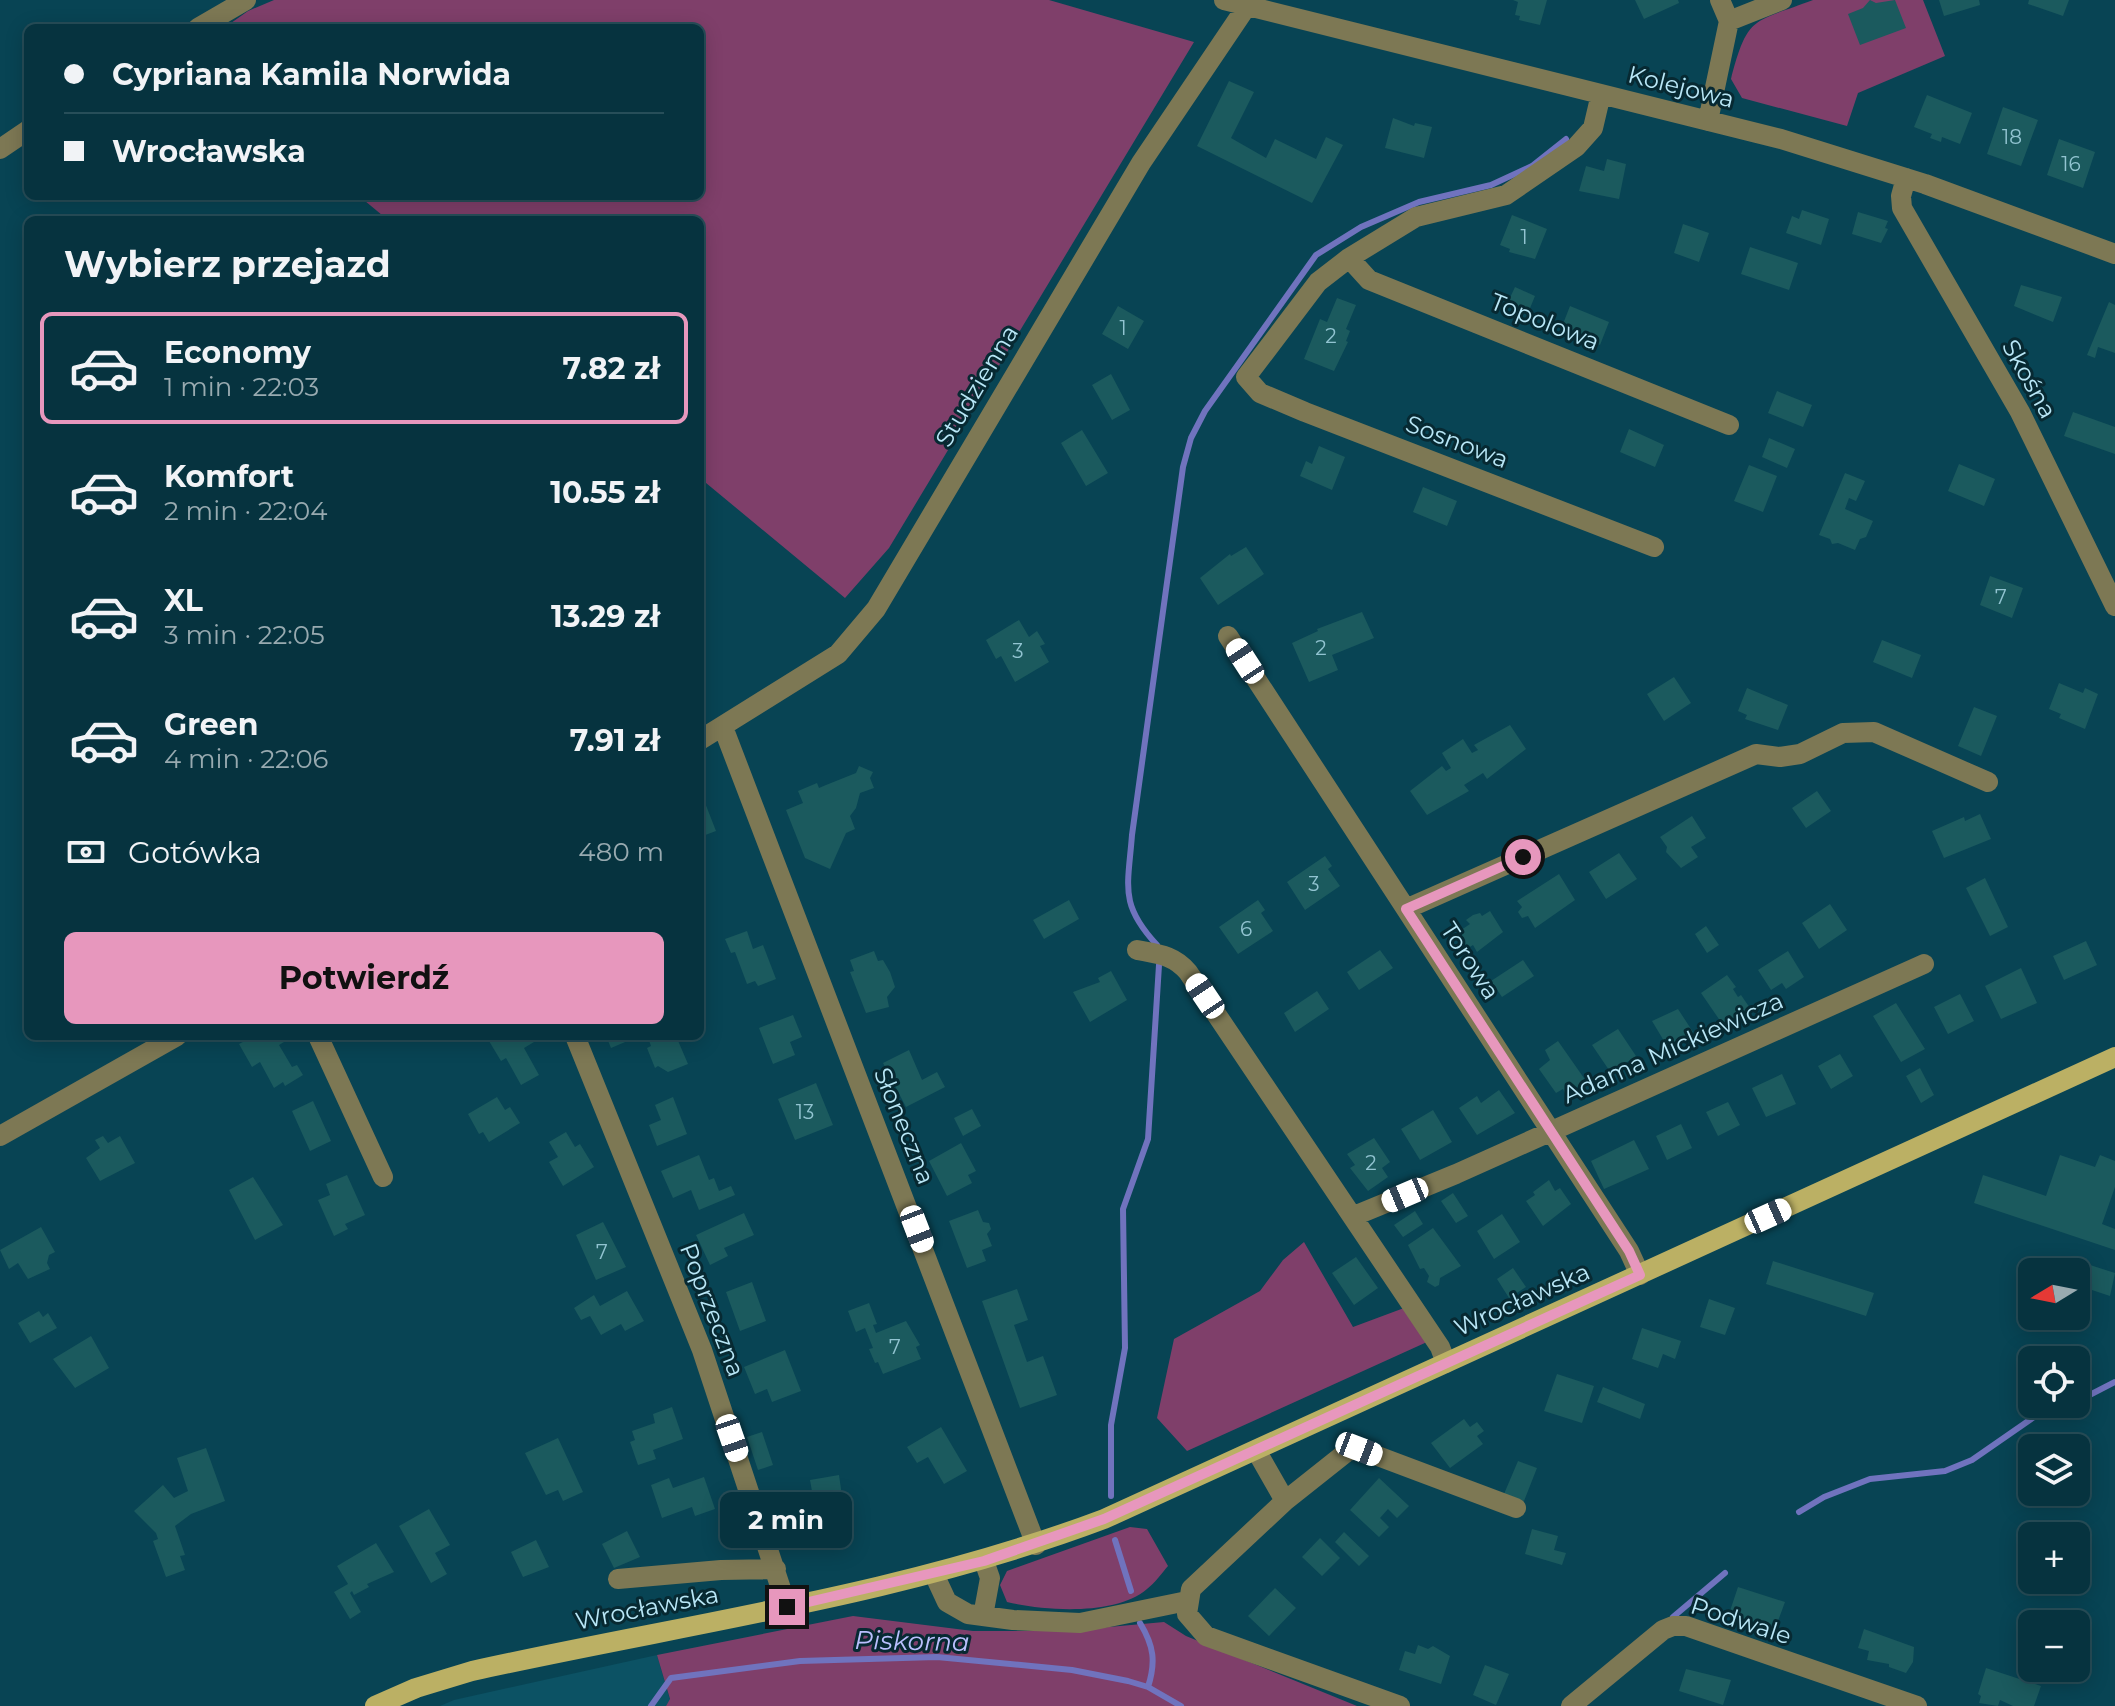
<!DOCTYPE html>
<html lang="pl">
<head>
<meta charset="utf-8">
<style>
	:root { --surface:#06333f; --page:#143f4a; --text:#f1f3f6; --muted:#98aab0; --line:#274e59; --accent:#e797bd }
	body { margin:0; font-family:Montserrat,sans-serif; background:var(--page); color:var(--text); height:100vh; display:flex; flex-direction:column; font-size:30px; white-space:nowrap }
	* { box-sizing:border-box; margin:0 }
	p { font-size:26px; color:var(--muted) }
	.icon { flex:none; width:44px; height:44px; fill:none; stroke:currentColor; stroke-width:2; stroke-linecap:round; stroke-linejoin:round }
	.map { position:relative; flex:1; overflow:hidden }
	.sheet { position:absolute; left:24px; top:216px; width:680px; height:824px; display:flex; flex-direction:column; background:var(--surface); border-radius:12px; box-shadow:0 4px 20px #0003,0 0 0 2px var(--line) }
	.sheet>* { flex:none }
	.hud { position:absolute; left:24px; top:24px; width:680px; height:176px; border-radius:12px; box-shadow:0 4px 20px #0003,0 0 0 2px var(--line); display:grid; align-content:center; height:176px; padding:0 40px; background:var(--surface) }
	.needle { width:52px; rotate:260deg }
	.buttons { position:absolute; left:2018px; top:1258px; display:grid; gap:16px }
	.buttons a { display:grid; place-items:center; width:72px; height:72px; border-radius:12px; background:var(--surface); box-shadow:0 4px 20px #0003,0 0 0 2px var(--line); font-size:40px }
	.end { position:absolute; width:36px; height:36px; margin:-18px; border:10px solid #e797bd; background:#111; box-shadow:0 0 0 4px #111 }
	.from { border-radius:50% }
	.bubble { position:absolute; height:56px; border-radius:12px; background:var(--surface); box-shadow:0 4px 20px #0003,0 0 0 2px var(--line); font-size:26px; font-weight:700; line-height:56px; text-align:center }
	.car { position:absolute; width:24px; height:48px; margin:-24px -12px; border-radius:10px; box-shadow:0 0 6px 2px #0007; background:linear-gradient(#fff 24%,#345 0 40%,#fff 0 76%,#345 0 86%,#fff 0) }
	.hud b { display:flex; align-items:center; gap:28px; height:76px; font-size:30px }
	.hud b+b { border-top:2px solid var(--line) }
	.hud i { width:20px; height:20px; background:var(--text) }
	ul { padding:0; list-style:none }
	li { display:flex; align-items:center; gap:24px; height:112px; margin:0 16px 12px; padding:0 24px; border:4px solid transparent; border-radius:12px }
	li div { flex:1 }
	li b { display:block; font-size:30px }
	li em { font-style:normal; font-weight:700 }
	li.active { border-color:var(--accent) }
	li>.icon { width:72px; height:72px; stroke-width:1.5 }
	h2 { padding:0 40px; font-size:36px; line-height:96px }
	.pay { display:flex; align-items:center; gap:20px; height:88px; padding:0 40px; font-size:30px }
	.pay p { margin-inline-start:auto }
	.primary-button { display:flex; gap:16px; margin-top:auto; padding:16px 40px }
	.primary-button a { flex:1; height:92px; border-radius:12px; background:var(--accent); color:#111; font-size:32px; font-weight:700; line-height:92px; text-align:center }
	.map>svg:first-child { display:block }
	.built { fill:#0c5264 }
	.green { fill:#7f3f6a }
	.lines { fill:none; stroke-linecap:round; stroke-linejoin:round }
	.stream { stroke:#7073be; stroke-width:6 }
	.building { fill:#1b5a5e }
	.minor { stroke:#7d7854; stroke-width:20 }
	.major { stroke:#bbb064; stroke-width:20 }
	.route { stroke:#e797bd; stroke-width:10 }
	.labels { text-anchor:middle; stroke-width:6; stroke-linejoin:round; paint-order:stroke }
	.number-label { font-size:20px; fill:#92c4d1 }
	.street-label { font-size:24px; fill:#b9e7f7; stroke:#072932 }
	.water-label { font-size:26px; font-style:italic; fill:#babffd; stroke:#072932 }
</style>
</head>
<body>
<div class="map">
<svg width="2115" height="1706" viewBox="0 0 2115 1706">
	<rect width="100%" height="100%" fill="#084454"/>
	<path class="built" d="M657 1655 670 1700 666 1706H440L454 1700Z"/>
	<path class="green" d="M274 0H1049L1194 42 889 548 845 598 700 478V220H388L359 196H700V28H224L248 11Z
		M1813 0H1923L1945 56 1858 93 1847 126 1742 98 1731 79C1748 14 1753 23 1813 0Z
		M1304 1242 1353 1327 1404 1308 1427 1342 1187 1451 1157 1418 1174 1339 1260 1291 1283 1260Z
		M1130 1527 1147 1529 1168 1566C1161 1574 1155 1583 1147 1589 1116 1616 1044 1611 1007 1602L1000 1585 1007 1571Z
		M853 1616 973 1631H1065L1164 1622 1186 1636 1357 1706H666L670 1699 657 1655Z"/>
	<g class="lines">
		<path class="stream" d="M1157 945C1119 904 1128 887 1132 835L1183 467 1191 438 1205 411 1316 255 1361 227 1419 202 1491 185 1532 166 1566 139
			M2076 1402 2115 1382
			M1111 1496V1425L1125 1348 1123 1209 1148 1139 1159 965
			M1799 1512 1824 1497 1870 1479 1945 1471 1972 1460 2034 1417 2071 1404
			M1115 1540 1131 1591
			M1673 1617 1725 1573
			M1140 1623C1154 1646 1156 1662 1148 1687
			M651 1706 671 1678 800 1661 937 1657 1072 1670 1128 1681 1148 1687 1181 1706"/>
	</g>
	<path class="building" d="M1513 0H1547L1540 25 1519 20 1520 16 1515 15 1518 2Z
		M1635 0H1678L1679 3 1644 19Z
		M1870 0 1876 3 1895 0 1906 28 1860 45 1848 14 1863 8Z
		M1939 0H1979L1980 5 1944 16Z
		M2029 0H2069L2063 16 2028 4Z
		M1229 81 1254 92 1231 138 1266 158 1275 139 1316 159 1326 137 1343 145 1312 203 1197 146Z
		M1927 95 1972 113 1960 144 1942 137 1941 142 1930 138 1932 134 1914 127Z
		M2003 107 2038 120 2021 166 1987 154Z
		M1393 118 1414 126 1415 123 1432 127 1424 158 1385 148Z
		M2059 139 2095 152 2083 188 2047 175Z
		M1607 159 1626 164 1619 199 1579 191 1586 166 1604 171Z
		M1802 210 1829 219 1821 245 1786 233 1792 216 1799 219Z
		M1858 212 1888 221 1885 228 1888 229 1881 243 1852 234Z
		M1512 215 1547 229 1535 259 1509 252 1510 249 1500 245Z
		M1683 224 1709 233 1699 262 1674 253Z
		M1750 247 1798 263 1789 290 1741 274Z
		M2021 285 2062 297 2053 322 2014 306Z
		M1515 287 1535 296 1528 313 1507 304Z
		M1337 298 1356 305 1346 329 1350 331 1346 341 1348 342 1334 371 1304 359 1320 319 1327 322Z
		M2109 302 2115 305V353L2098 347 2095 358 2087 355Z
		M1118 306 1144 321 1128 349 1102 334Z
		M1570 306 1609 322 1600 345 1561 329Z
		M1111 374 1130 410 1112 420 1092 385Z
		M1777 391 1812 405 1803 427 1768 413Z
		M2073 412 2115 427V454L2064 436Z
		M1629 429 1664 445 1655 467 1620 452Z
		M1082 430 1108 473 1086 486 1061 443Z
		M1769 438 1795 449 1787 468 1762 457Z
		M1319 446 1345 457 1332 490 1300 476 1306 461 1312 464Z
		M1959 464 1995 479 1984 506 1948 491Z
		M1749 465 1777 476 1763 512 1734 501Z
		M1845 473 1865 481 1856 501 1849 498 1845 509 1873 521 1866 537 1860 539 1855 550 1838 543 1832 544 1830 539 1819 535Z
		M1423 487 1457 501 1447 526 1413 512Z
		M1246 547 1264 574 1218 605 1200 578 1230 554 1231 556Z
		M1990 576 2023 588 2012 618 1980 605Z
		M1362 612 1374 638 1332 655 1338 670 1309 682 1292 643 1318 631 1317 629Z
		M1019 620 1029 637 1037 631 1045 644 1040 646 1049 662 1015 682 1001 656 996 659 986 640Z
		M1882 640 1921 655 1912 678 1873 662Z
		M1674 677 1691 703 1664 721 1647 694Z
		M2059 683 2083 693 2085 688 2098 694 2085 729 2059 718 2061 714 2049 709Z
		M1747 688 1788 705 1778 730 1745 719 1747 715 1738 711Z
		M1974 707 1997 716 1981 756 1958 746Z
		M1510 725 1526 749 1487 779 1483 773 1464 785 1469 791 1427 815 1410 791 1442 766 1446 771 1451 768 1442 753 1463 739 1472 753 1478 750 1474 745Z
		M859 766 873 772 870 778 874 788 860 793 856 808 850 816 855 829 846 833 830 869 805 858 786 810 803 803 798 791 817 783 819 788 826 785 856 773Z
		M700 790 716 831 700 837Z
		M1817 791 1831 811 1806 828 1792 808Z
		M1980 814 1991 839 1944 858 1932 831 1964 817 1965 821Z
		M1692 816 1706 838 1691 847 1698 857 1681 868 1666 852 1667 847 1660 837Z
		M1619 853 1637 879 1606 899 1589 872Z
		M1325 856 1332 866 1328 869 1340 886 1305 910 1287 882Z
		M1559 874 1575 900 1535 928 1528 916 1522 918 1518 912 1522 907 1517 901Z
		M1985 878 2008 927 1990 936 1966 888Z
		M1069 900 1079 919 1044 939 1033 920Z
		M1258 900 1265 910 1261 913 1273 931 1238 954 1219 927Z
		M1830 904 1847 930 1819 949 1802 923Z
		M1490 911 1503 932 1477 952 1473 945 1465 950 1455 934 1470 924 1466 920 1473 915 1480 913 1482 916Z
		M1706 926 1719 945 1707 953 1695 934Z
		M747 931 753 949 763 945 776 979 758 986 755 981 747 984 735 952 731 953 725 939Z
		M2086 941 2097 965 2064 980 2053 956Z
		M1380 950 1393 968 1359 990 1347 972Z
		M874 951 878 961 883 960 890 972 895 987 887 997 889 1007 866 1013 850 972 854 971 850 960Z
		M1788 951 1804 977 1786 989 1782 983 1771 990 1758 970Z
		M1523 960 1534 976 1502 997 1491 981Z
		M2021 968 2037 1003 2001 1019 1985 986Z
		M1111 971 1127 1000 1090 1022 1073 992 1100 982 1098 978Z
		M1727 975 1736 987 1733 989 1738 997 1741 995 1752 1011 1723 1025 1701 993Z
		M1317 991 1329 1009 1295 1032 1284 1013Z
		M1960 994 1974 1021 1948 1034 1934 1007Z
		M1896 1003 1925 1049 1901 1062 1873 1016Z
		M1678 1009 1693 1032 1667 1046 1652 1021Z
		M793 1015 802 1037 790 1042 795 1055 773 1064 759 1028Z
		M1618 1029 1636 1056 1611 1073 1592 1045Z
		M254 1036 261 1042 271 1036H280L284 1042 279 1045 292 1067 297 1065 303 1075 285 1086 283 1082 274 1088 260 1062 252 1067 239 1044Z
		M486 1036H537L539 1039 524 1048 539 1075 521 1085 506 1058 501 1061Z
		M606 1036H628L630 1040 611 1048Z
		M652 1036H676L688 1064 668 1072 658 1066 655 1068 647 1048 651 1046 648 1038Z
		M1558 1041 1586 1081 1566 1095 1563 1089 1556 1093 1539 1069 1550 1060 1545 1050Z
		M909 1050 922 1080 937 1072 945 1087 906 1107 883 1063Z
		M1840 1054 1853 1076 1831 1089 1818 1066Z
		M1920 1068 1934 1095 1921 1103 1906 1076Z
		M1782 1074 1796 1104 1766 1117 1752 1088Z
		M816 1083 833 1125 795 1140 778 1099Z
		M1499 1090 1515 1113 1477 1135 1459 1108 1477 1096 1481 1103Z
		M497 1097 505 1110 510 1107 520 1123 489 1142 483 1132 479 1134 468 1114Z
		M673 1097 687 1134 657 1146 649 1125 661 1120 655 1105Z
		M313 1101 331 1141 310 1151 292 1111Z
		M1728 1102 1740 1125 1718 1136 1706 1112Z
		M972 1109 981 1126 963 1136 954 1118Z
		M1433 1110 1452 1142 1420 1160 1401 1129Z
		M1681 1124 1692 1148 1667 1160 1656 1136Z
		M566 1132 575 1147 580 1144 594 1167 563 1186 549 1162 558 1157 549 1142Z
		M103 1136 108 1143 120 1136 135 1163 100 1181 86 1158 100 1148 95 1140Z
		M1374 1138 1390 1162 1382 1168 1388 1177 1368 1191 1350 1168 1355 1165 1347 1154Z
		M1634 1140 1649 1169 1604 1189 1591 1161Z
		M961 1143 976 1171 968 1175 972 1183 947 1196 929 1161Z
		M699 1155 709 1180 714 1178 719 1191 731 1186 735 1195 699 1210 691 1190 673 1198 661 1171Z
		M2060 1155 2095 1167 2100 1155 2115 1161V1187L2102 1224 2115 1229V1250L1974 1203 1983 1175 2046 1196Z
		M347 1175 365 1215 345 1224 348 1229 334 1236 318 1200 330 1195 326 1184Z
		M253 1177 283 1225 255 1240 229 1190Z
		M1549 1180 1555 1191 1560 1188 1571 1204 1543 1226 1526 1201 1535 1195 1533 1192Z
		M1453 1193 1468 1216 1456 1223 1441 1201Z
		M978 1210 983 1222 989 1223 991 1229 987 1234 992 1246 982 1250 986 1261 967 1268 949 1221Z
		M1415 1211 1423 1224 1403 1237 1394 1225Z
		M744 1213 754 1235 724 1248 728 1256 710 1265 696 1235Z
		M1502 1214 1520 1242 1494 1259 1477 1231Z
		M603 1222 626 1267 596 1280 576 1235Z
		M41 1227 55 1252 49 1255 47 1263 50 1269 28 1279 18 1263 9 1269 0 1250Z
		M1433 1228 1461 1266 1440 1278 1439 1285 1435 1287 1427 1282 1429 1276 1424 1268 1420 1269 1408 1245Z
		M1356 1257 1378 1288 1354 1305 1332 1273Z
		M1773 1261 1874 1293 1866 1316 1766 1284Z
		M2090 1265 2115 1273 2110 1296 2083 1287Z
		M1513 1268 1526 1287 1509 1298 1497 1279Z
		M752 1282 766 1321 740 1331 726 1292Z
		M1017 1289 1028 1320 1014 1325 1027 1362 1043 1356 1057 1395 1020 1408 982 1301Z
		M627 1291 644 1321 625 1331 621 1324 601 1335 590 1316 581 1320 574 1308 594 1295 600 1306Z
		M1709 1299 1735 1308 1725 1335 1700 1327Z
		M869 1303 877 1324 873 1325 876 1333 906 1321 920 1345 916 1347 921 1359 883 1374 878 1362 875 1363 869 1349 873 1348 865 1328 856 1332 848 1311Z
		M39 1311 43 1317 48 1313 57 1328 30 1343 18 1323Z
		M1642 1328 1681 1341 1675 1359 1663 1354 1658 1368 1632 1359Z
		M91 1336 109 1368 75 1388 53 1359Z
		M785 1350 801 1391 772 1402 767 1389 755 1394 744 1367Z
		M1557 1374 1594 1386 1582 1423 1544 1411Z
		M1603 1387 1645 1404 1640 1419 1597 1402Z
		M672 1407 683 1439 653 1450 656 1459 638 1465 630 1442 635 1440 632 1431 655 1423 653 1414Z
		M1464 1419 1470 1427 1477 1422 1484 1431 1477 1436 1483 1444 1450 1468 1431 1443Z
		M941 1427 967 1471 944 1484 928 1457 917 1463 907 1447Z
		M762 1432 773 1465 758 1470 747 1437Z
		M558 1438 583 1492 563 1501 558 1490 546 1495 525 1453Z
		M206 1448 225 1501 191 1514 175 1526 185 1555 180 1556 185 1570 166 1577 153 1541 158 1539 156 1533 134 1511 163 1485 174 1498 188 1491 177 1458Z
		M1518 1461 1537 1468 1524 1501 1504 1494Z
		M839 1475 843 1503 815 1508 810 1480Z
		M704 1477 715 1509 695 1516 692 1507 662 1518 651 1485 669 1478 673 1488Z
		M1379 1478 1409 1506 1397 1518 1388 1509 1380 1518 1389 1527 1379 1537 1350 1510Z
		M429 1509 450 1545 435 1553 447 1574 431 1583 399 1526Z
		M1532 1529 1558 1536 1554 1550 1566 1553 1562 1565 1525 1554Z
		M627 1531 640 1557 614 1568 602 1544Z
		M1344 1532 1369 1556 1359 1566 1335 1542Z
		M1320 1538 1340 1558 1322 1576 1302 1557Z
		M536 1540 549 1567 523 1577 511 1552Z
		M376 1543 394 1572 367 1584 369 1587 354 1595 352 1591 350 1593 361 1612 350 1619 334 1592 348 1584 337 1566Z
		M1738 1587 1785 1602 1775 1629 1729 1614Z
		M1275 1588 1296 1608 1269 1636 1248 1616Z
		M1864 1629 1914 1647 1913 1662 1906 1673 1889 1667V1664L1867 1660 1869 1651 1858 1648Z
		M1418 1645 1428 1649 1433 1646 1450 1656 1441 1684 1399 1670 1405 1651 1415 1654Z
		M1485 1665 1509 1674 1496 1705 1473 1695Z
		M1986 1668 2041 1686 2034 1706H2013L2000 1700 1998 1706 1979 1703 1981 1696 1978 1694Z
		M1686 1669 1731 1680 1723 1705 1679 1691Z"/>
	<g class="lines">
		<path class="minor" d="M1224 0 1781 139 1925 184 2115 254
			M1720 0 1729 21
			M198 28 246 0
			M1601 94 1593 128 1576 147 1506 195 1416 217 1349 258 1318 282 1246 377 1260 393 1305 412 1654 547
			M1708 121 1729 21 1782 0
			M0 149 28 130
			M1906 178 1901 196 1902 208 2020 412 2115 606
			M1349 258 1369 280 1729 425
			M1228 636 1629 1251 1640 1275
			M723 727 1036 1545
			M700 740 838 654 876 609 1141 163 1251 0
			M1406 909 1756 754 1780 757 1800 754 1843 733 1874 732 1988 782
			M1137 950C1158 954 1174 955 1188 972L1440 1347 1446 1363
			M318 1036 383 1177
			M575 1036 702 1350 787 1607
			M0 1136 177 1036
			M1354 1216 1456 1174 1924 964
			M1256 1450 1285 1501 1191 1589 1187 1614 1206 1636 1400 1706
			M1285 1501 1348 1451 1359 1449 1516 1508
			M934 1574 947 1602 968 1614 1013 1620 1080 1623 1187 1601
			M618 1579 721 1570 776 1569
			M983 1616 990 1578 984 1561
			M1571 1706 1663 1630 1673 1626H1686L1917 1706"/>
		<path class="major" d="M375 1706 416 1688 472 1671C683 1624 900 1596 1104 1519L2115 1057"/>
	</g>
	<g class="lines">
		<path class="route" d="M787 1607 984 1561 1104 1519 1640 1275 1629 1251 1406 909 1523 857"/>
	</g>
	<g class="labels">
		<g class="number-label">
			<text x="2012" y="144">18</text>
			<text x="2071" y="171">16</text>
			<text x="1524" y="244">1</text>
			<text x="1123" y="335">1</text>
			<text x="1331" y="343">2</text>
			<text x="2001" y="604">7</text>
			<text x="1321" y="655">2</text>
			<text x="1018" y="658">3</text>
			<text x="1314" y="891">3</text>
			<text x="1246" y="936">6</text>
			<text x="805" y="1119">13</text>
			<text x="1371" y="1170">2</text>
			<text x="602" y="1259">7</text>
			<text x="895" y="1354">7</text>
		</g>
		<g class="street-label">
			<text transform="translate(1681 87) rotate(14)" y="8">Kolejowa</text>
			<text transform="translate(1545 322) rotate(22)" y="8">Topolowa</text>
			<text transform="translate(2029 379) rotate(61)" y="8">Skośna</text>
			<text transform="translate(977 386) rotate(-59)" y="8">Studzienna</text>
			<text transform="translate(1457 442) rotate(21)" y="8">Sosnowa</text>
			<text transform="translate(1470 961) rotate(57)" y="8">Torowa</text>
			<text transform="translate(1673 1048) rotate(-24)" y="8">Adama Mickiewicza</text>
			<text transform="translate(904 1126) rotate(68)" y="8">Słoneczna</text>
			<text transform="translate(1522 1300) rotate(-24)" y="8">Wrocławska</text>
			<text transform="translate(712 1310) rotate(69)" y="8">Poprzeczna</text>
			<text transform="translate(647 1608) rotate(-11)" y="8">Wrocławska</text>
			<text transform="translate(1741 1621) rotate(18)" y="8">Podwale</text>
		</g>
		<g class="water-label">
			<text transform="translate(912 1641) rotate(1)" y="9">Piskorna</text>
		</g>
	</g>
</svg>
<div class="buttons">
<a><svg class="needle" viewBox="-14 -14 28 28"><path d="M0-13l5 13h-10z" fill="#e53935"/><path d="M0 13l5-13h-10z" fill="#98aab0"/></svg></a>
<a><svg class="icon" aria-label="locate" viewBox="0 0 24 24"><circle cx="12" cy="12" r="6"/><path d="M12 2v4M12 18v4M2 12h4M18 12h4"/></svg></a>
<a><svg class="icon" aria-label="layers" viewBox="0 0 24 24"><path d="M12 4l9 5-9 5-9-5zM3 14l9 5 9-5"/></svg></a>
<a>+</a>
<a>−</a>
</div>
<i class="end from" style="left:1523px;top:857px"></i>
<i class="end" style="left:787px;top:1607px"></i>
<div class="bubble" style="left:720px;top:1492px;width:132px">2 min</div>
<i class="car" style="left:1245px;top:661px;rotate:327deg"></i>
<i class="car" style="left:1205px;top:996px;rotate:326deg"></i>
<i class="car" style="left:1405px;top:1195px;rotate:247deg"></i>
<i class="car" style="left:1768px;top:1216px;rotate:66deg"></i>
<i class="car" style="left:917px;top:1229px;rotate:159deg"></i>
<i class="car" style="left:732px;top:1438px;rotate:161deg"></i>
<i class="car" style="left:1359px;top:1449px;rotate:111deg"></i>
<div class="hud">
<b><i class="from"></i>Cypriana Kamila Norwida</b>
<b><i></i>Wrocławska</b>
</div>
<section class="sheet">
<h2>Wybierz przejazd</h2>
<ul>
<li class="active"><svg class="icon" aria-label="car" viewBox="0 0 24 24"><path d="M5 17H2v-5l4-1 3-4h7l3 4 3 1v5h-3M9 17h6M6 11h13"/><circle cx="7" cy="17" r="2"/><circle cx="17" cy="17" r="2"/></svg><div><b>Economy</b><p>1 min · 22:03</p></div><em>7.82 zł</em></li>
<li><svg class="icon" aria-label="car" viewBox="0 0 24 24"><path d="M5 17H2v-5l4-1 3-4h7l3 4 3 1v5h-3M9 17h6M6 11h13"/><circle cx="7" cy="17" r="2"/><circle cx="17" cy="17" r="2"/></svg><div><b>Komfort</b><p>2 min · 22:04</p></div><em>10.55 zł</em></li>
<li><svg class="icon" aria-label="car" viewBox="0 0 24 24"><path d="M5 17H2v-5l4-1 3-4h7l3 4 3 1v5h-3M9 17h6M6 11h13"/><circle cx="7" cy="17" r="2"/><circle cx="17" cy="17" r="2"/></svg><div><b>XL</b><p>3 min · 22:05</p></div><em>13.29 zł</em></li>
<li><svg class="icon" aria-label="car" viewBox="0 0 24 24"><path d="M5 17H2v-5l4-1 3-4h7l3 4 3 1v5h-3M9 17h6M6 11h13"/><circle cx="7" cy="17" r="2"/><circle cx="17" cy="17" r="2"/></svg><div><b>Green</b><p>4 min · 22:06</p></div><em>7.91 zł</em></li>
</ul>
<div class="pay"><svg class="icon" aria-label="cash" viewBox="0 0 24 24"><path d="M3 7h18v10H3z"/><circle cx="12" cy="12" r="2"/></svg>Gotówka<p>480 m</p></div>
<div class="primary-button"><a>Potwierdź</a></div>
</section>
</div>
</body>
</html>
